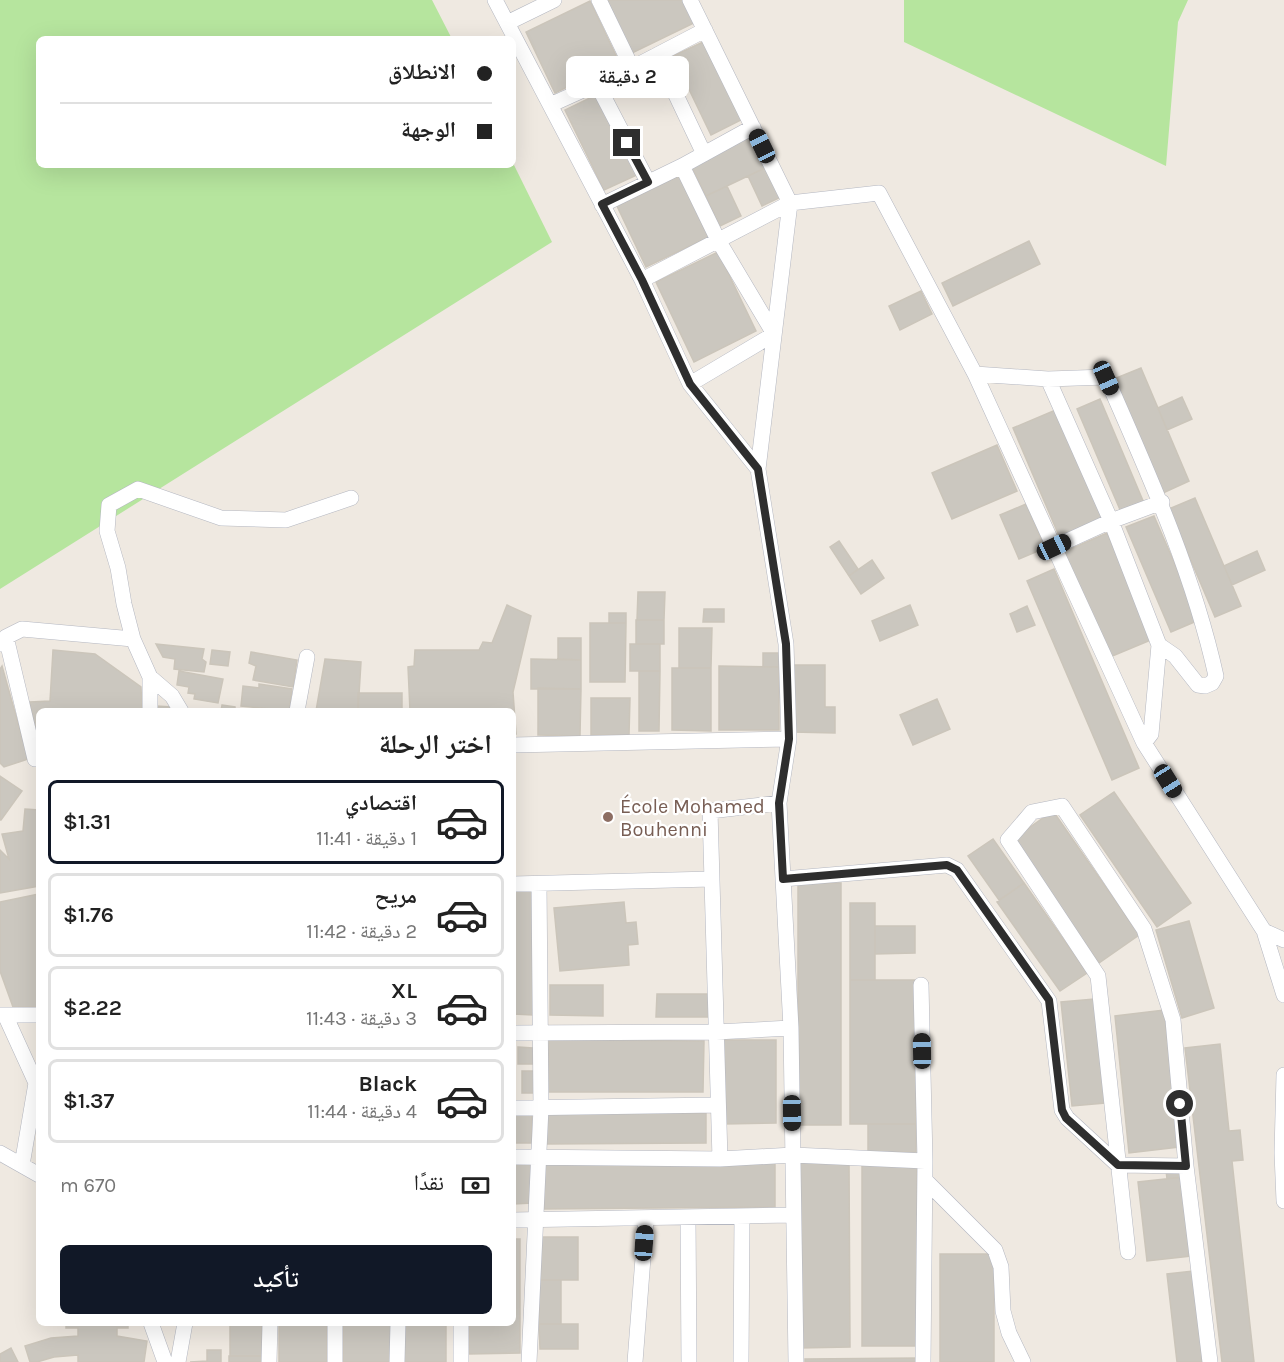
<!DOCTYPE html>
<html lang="ar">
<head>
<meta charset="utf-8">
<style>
	:root { --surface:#fff; --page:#f2f2f2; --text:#222; --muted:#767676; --line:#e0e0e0; --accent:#111827 }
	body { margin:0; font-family:Karla,"Noto Naskh Arabic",sans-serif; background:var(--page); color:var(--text); direction:rtl; height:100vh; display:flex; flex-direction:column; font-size:22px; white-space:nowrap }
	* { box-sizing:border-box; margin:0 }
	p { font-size:20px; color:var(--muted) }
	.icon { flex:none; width:33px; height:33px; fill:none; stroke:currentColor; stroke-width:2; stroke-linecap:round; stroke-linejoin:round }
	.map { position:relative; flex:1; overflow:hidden; direction:ltr }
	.side { position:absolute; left:36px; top:708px; width:480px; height:618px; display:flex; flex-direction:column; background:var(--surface); border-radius:9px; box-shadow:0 6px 24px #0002; direction:rtl }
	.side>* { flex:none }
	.hud { position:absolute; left:36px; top:36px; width:480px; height:132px; border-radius:9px; box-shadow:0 6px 24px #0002; direction:rtl; display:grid; align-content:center; height:132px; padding:0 24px; background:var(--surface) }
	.end { position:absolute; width:27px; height:27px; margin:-14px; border:8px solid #2e2e2e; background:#fff; box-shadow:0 0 0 3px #fff }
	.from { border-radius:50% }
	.bubble { position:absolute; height:42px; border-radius:9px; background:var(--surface); box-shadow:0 6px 24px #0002; font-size:20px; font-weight:600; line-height:42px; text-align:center; direction:rtl }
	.car { position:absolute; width:18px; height:36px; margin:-18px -9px; border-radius:8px; box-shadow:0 0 4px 2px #0007; background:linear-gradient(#222 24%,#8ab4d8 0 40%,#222 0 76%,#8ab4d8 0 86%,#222 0) }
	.hud b { display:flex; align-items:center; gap:21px; height:57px; font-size:22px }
	.hud b+b { border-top:2px solid var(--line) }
	.hud i { width:15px; height:15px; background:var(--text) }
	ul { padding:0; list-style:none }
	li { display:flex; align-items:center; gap:18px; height:84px; margin:0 12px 9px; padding:0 12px; border:3px solid var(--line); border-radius:9px }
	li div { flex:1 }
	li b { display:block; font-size:22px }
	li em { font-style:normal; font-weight:600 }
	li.selected { border-color:var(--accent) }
	li>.icon { width:54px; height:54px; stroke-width:1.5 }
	h2 { padding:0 24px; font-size:27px; line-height:72px }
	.pay { display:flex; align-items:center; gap:15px; height:66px; padding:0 24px; font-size:22px }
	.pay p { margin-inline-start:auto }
	.cta { display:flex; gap:12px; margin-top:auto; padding:12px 24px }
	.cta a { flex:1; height:69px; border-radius:9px; background:var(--accent); color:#fff; font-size:24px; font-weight:600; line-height:69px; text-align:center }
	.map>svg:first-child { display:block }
	.green { fill:#b6e59e }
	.building { fill:#cbc7bf; stroke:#cbc5ba; stroke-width:1.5 }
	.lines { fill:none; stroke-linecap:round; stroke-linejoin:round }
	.minor-casing { stroke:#b4b7c1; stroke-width:16 }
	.minor { stroke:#fff; stroke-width:15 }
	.route { stroke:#2e2e2e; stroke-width:8 }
	.education-dot { fill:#8d6e63; stroke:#fff; stroke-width:2 }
	.labels { text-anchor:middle; stroke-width:4.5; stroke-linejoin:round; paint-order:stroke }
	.education-label { font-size:20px; fill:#785e54; stroke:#fff; text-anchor:start }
</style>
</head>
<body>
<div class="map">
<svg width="1284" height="1362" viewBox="0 0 1284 1362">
	<rect width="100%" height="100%" fill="#efe9e1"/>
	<path class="green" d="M0 0H432L452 39H39V165H513V163L552 242 0 589Z
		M904 0H1188L1178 22 1166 166 904 42Z"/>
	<path class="building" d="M606 0H683L694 23 632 53Z
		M590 1 619 62 555 93 526 32Z
		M703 42 741 120 711 135 673 56Z
		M598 94 637 175 604 190 565 110Z
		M752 136 767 167 706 196 691 165Z
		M767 167 781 197 762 206 748 176Z
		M679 176 708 237 646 267 617 206Z
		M727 186 741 216 720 226 706 196Z
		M1029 241 1040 264 953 306 942 283Z
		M718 252 756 331 694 362 656 282Z
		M921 291 932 314 900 330 889 306Z
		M1141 368 1189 481 1163 493 1114 379Z
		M1182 397 1192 419 1167 430 1158 408Z
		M1100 399 1144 503 1121 512 1077 409Z
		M1058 409 1105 519 1060 538 1013 428Z
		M997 445 1017 491 952 519 932 473Z
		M1195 498 1241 606 1215 617 1169 509Z
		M1026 504 1045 548 1019 559 1000 515Z
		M1154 516 1199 620 1171 632 1126 527Z
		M1107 533 1153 639 1110 657 1064 552Z
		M839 541 858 569 849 576 830 547Z
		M1257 551 1265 570 1232 585 1224 566Z
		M872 560 884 578 861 594 849 576Z
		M1054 569 1139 768 1112 780 1027 581Z
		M638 592H665L664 620H637Z
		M507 605 531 616 513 692 516 734H513V711H410L408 667 414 666 415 650H479L483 642 492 643Z
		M910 605 918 625 880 641 872 621Z
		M1027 606 1035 625 1017 632 1010 614Z
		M704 609H724V622H703Z
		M609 613H626V623H609Z
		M636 620H664V644H636Z
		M590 623H626L625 682H590Z
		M679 628H712L711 668H679Z
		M558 638H581V660L558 659Z
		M156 644 204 649 202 659 206 662 204 672 174 669 175 659 163 657Z
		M630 644H660V671H630Z
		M53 650 95 654 141 687 142 711H39V760L30 702 50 701Z
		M212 650 230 652 228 666 210 664Z
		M251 652 297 660 293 687 253 680 256 666 249 663Z
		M763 653H779V667H763Z
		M325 659 361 662 358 711H316Z
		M531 659 581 660V689H531Z
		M793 665H825V707H835V733L792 732Z
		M2 666 28 759 4 767 0 763V669Z
		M719 666 779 667V730H719Z
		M672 668H711V731L672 730Z
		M179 671 223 679 218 703 194 699 195 694 188 693 189 687 177 685Z
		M639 671H660L659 731H639Z
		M259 684 292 689 289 711 241 706 243 686 259 688Z
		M538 688 581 689 580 736 538 735Z
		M358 693H402V711H358Z
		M591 698H630L629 735H591Z
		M937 699 950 729 913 745 900 715Z
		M222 705 235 707V711H221Z
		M156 706 172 707V711H156Z
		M0 776 22 791 1 820H0Z
		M1114 792 1191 903 1157 927 1080 815Z
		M25 809 39 810V886L0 893V850L9 859 2 834 23 831Z
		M1053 811 1139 935 1099 963 1013 839Z
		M993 839 1024 883 999 900 968 856Z
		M798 883H841V1125H798Z
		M1024 883 1087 973 1060 991 997 902Z
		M513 887H534L533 1015 513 1014Z
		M39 894V1007H13L0 971V902Z
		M624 902 626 923 636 922 638 944 628 945 629 965 560 971 554 908Z
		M850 903H875V980H850Z
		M1189 921 1214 1008 1182 1018 1156 930Z
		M875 926H915V953L875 954Z
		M850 980H915L916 1124H850Z
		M550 985H603V1016L550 1015Z
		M657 994H710V1017H656Z
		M1094 999 1105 1103 1072 1106 1061 1002Z
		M1164 1010 1179 1147 1129 1153 1115 1016Z
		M549 1040 704 1041 703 1092H548Z
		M723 1040H776V1123L724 1124Z
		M1220 1044 1229 1131 1240 1130 1243 1160 1232 1161 1254 1362H1222L1185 1048Z
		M518 1047 533 1048V1064H518Z
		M522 1071H539V1093H522Z
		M706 1113V1143L544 1144V1114Z
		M513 1114H532V1143H513Z
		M868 1124H916V1152L868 1153Z
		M849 1159 850 1347 799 1348 798 1160Z
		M775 1160V1207L544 1209V1162Z
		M513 1161H533V1203L513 1204Z
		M917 1162 918 1346H862V1163Z
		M1182 1168 1183 1177 1167 1179 1166 1170Z
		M1183 1177 1191 1256 1147 1261 1138 1182Z
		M539 1237H578V1280H539Z
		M513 1239H520V1353L469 1354V1323H513Z
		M940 1254H994V1362H940Z
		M1193 1271 1203 1362H1177L1167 1274Z
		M539 1280H561V1324H539Z
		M66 1323H128V1328H117V1336L147 1341 144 1362H78V1355L54 1357 37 1362H30L25 1346 51 1338 78 1336V1328H66Z
		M230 1323H262V1356H230Z
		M279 1323H327V1362H279Z
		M343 1323H391V1362H343Z
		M403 1323H446V1362H403Z
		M539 1324H578V1349H540Z
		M11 1348 18 1362H0V1354Z
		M207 1350H221V1362H190L207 1361Z
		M229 1356H262V1362H229Z
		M918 1358V1362H805V1359Z"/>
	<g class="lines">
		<defs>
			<path id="minor" d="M495 0 642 280 690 384 758 469
				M599 0 632 68
				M690 0 790 203 758 469 786 644 789 739 779 803 791 1028 796 1362
				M507 23 554 0
				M657 55 704 154
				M597 84 648 182
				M550 105 632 68 705 30
				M682 166 753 127
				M602 205 682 166 718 240 774 334 690 384
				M642 280 790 203 879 193 975 374 1054 547
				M975 374 1048 379 1106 377C1149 475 1193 572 1216 676L1212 683 1205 686 1198 685 1175 656 1159 645
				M1048 379 1111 521 1159 645 1151 734 1144 743 1264 931 1284 940
				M6 637 35 759
				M133 639 124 604 118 568 107 531 109 505 138 489 221 518 286 520 351 498
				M0 644 6 637 22 629 133 639 150 677 172 696 181 711
				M150 677V711
				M297 711 307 657
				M1144 743 1054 547 1111 521 1162 502
				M513 745 789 739
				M783 879 947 865 957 870 1049 1001 1062 1110 1067 1118 1118 1165 1186 1166
				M513 884 712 879
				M1264 931 1284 995
				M921 985 925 1161 923 1362
				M0 1015H39
				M5 1015 36 1083 22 1165
				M513 1033 716 1032 791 1028
				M1284 1075 1282 1153 1284 1154
				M513 1108 718 1105
				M1284 1149 1282 1153 1284 1201
				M0 1153 39 1175
				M513 1157 720 1159 793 1155 925 1161
				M720 1159 710 811 779 803
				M925 1180 995 1250 1001 1267 1003 1311 1009 1333 1023 1362
				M688 1218 689 1362
				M513 1220 793 1215
				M1128 1252 1098 976 1008 840 1032 812 1062 806 1144 929 1173 1020 1186 1166 1210 1362
				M151 1323 165 1362
				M461 1323V1362
				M178 1362 185 1323
				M269 1362 270 1323
				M335 1362V1323
				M397 1362 398 1323
				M529 1362 541 1108 539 884
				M635 1362 646 1219
				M741 1362 742 1216"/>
		</defs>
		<use href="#minor" class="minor-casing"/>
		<use href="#minor" class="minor"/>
	</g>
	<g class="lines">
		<path class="route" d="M627 143 648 182 602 204 642 280 690 384 758 469 786 644 789 739 779 803 783 879 947 865 957 870 1049 1000 1062 1110 1066 1118 1118 1165 1186 1166 1180 1104"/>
	</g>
	<circle class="education-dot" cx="608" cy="817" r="6"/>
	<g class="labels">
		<g class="education-label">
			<text x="620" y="813">École Mohamed<tspan x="620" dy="23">Bouhenni</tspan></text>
		</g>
	</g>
</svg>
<i class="end from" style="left:1180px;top:1104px"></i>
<i class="end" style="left:627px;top:143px"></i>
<div class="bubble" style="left:566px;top:56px;width:123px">2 دقيقة</div>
<i class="car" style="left:762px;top:146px;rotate:334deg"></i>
<i class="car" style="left:1106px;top:378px;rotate:156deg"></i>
<i class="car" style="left:1054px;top:547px;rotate:65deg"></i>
<i class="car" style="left:1168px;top:781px;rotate:148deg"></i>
<i class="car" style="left:922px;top:1051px;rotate:359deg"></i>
<i class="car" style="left:792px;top:1113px;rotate:179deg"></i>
<i class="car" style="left:644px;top:1243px;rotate:4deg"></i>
<div class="hud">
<b><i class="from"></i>الانطلاق</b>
<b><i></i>الوجهة</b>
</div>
<section class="side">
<h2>اختر الرحلة</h2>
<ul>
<li class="selected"><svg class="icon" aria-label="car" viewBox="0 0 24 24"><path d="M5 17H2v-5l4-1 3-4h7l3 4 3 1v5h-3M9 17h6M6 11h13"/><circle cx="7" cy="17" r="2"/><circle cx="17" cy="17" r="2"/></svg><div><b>اقتصادي</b><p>1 دقيقة · 11:41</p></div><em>$1.31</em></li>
<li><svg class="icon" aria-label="car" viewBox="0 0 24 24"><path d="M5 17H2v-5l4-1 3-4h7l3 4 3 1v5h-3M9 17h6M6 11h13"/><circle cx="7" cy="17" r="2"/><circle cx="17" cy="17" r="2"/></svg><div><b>مريح</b><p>2 دقيقة · 11:42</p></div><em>$1.76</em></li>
<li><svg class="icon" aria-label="car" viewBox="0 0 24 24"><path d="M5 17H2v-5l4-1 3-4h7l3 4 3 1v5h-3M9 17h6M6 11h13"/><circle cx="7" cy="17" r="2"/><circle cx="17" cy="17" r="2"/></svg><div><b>XL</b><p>3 دقيقة · 11:43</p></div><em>$2.22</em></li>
<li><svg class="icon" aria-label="car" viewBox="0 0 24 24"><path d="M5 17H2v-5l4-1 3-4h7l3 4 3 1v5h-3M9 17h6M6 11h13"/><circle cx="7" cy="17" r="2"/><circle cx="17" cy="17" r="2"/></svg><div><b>Black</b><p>4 دقيقة · 11:44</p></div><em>$1.37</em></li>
</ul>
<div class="pay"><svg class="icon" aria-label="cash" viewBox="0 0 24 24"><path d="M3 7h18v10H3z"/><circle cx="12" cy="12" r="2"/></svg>نقدًا<p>670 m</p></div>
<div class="cta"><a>تأكيد</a></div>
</section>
</div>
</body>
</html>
